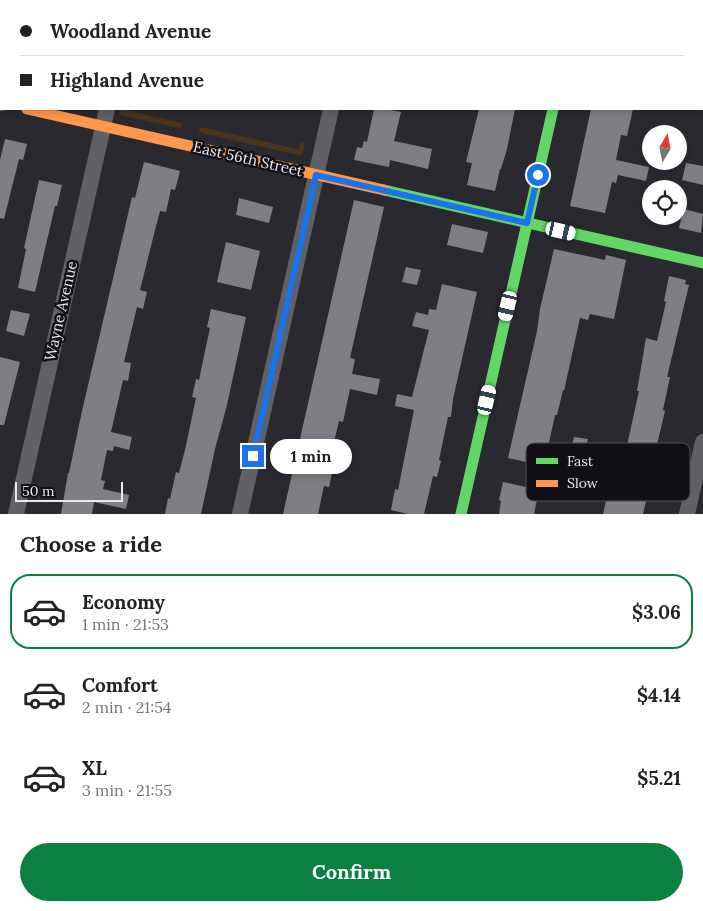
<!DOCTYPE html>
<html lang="en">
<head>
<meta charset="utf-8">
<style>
	:root { --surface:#fff; --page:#f2f2f2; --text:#222; --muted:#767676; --line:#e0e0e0; --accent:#0b8043 }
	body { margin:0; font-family:Lora,serif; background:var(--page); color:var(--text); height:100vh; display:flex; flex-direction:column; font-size:19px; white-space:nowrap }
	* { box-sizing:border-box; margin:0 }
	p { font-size:16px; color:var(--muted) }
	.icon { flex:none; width:28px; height:28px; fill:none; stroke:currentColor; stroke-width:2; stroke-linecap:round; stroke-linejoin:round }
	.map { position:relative; height:514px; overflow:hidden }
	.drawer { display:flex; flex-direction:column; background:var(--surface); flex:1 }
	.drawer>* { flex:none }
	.top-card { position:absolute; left:0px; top:0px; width:704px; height:110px; box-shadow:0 2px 8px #0003; display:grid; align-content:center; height:110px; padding:0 20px; background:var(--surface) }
	.needle { width:32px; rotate:10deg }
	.buttons { position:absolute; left:642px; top:125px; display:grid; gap:10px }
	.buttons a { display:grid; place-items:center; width:45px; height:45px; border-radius:50%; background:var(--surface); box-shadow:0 2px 8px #0003; font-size:25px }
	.scale { position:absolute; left:15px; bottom:12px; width:108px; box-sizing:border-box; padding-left:5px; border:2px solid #eae7f0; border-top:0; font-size:14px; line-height:18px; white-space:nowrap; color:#eae7f0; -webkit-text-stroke:4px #121016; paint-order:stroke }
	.end { position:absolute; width:22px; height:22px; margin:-11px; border:6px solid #1a73e8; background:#fff; box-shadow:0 0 0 2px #fff }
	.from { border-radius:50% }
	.bubble { position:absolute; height:35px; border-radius:18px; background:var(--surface); box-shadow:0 2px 8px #0003; font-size:16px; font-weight:800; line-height:35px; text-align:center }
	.car { position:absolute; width:15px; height:30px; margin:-15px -8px; border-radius:6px; box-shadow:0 0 4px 1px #0007; background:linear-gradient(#fff 24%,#345 0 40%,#fff 0 76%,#345 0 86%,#fff 0) }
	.top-card b { display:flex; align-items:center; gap:18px; height:48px; font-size:19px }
	.top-card b+b { border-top:1px solid var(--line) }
	.top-card i { width:12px; height:12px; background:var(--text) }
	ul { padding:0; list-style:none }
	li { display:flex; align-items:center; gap:15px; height:75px; margin:0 10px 8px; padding:0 10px; border:2px solid transparent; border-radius:20px }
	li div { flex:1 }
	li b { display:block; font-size:19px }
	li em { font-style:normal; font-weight:800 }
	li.on { border-color:var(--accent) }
	li>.icon { width:45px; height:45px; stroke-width:1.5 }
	h2 { padding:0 20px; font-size:22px; line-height:60px }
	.button { display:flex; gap:10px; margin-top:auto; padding:10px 20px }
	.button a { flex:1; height:58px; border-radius:30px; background:var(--accent); color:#fff; font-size:20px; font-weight:800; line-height:58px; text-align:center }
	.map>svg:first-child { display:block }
	.green { fill:#4a341b }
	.building { fill:#807e84 }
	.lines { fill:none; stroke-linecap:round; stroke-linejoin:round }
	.path { stroke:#656369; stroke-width:2.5; stroke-dasharray:4 2.5; stroke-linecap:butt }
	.street { stroke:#626067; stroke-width:16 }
	.fast { stroke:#63d668; stroke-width:11 }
	.slow { stroke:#ff974d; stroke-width:11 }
	.route { stroke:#1a73e8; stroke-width:6 }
	.labels { text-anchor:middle; stroke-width:5; stroke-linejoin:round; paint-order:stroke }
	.street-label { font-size:15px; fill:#eae7f0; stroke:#121016 }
	.key { fill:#121016; stroke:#535057; stroke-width:1 }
	.key-label { font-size:14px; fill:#eae7f0 }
</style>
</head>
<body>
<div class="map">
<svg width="703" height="514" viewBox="0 0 703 514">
	<rect width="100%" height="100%" fill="#2b2930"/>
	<path class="green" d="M121 109 182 123 183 126 179 128 120 115Z
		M202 127 298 149 301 142 305 143 302 156 205 134 198 131Z"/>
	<path class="building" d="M374 109H385L401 112 394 141 432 149 428 169 390 160 389 167 354 160 357 147 362 148 364 141 367 142Z
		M479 109H515L507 149 501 169H500L495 191 467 185 472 163 466 162Z
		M591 109H633L627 136 621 135 616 160 649 167 646 181 618 175 616 183 612 182 605 213 570 206Z
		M5 139 27 144 23 160 19 159 4 219 0 218V160Z
		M144 162 180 171 175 190 171 189 166 212 160 211 154 234 140 290 147 292 143 309 137 307 124 362 131 363 128 381 123 380 111 432 132 437 129 450 114 446 113 451 107 450 101 480 105 481 103 489 129 495 126 509 94 502 92 514H61L68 473H69L82 411 132 197 135 198Z
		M686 163 703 166V185L682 180Z
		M39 180 62 185 57 206H55L35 292 18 288 26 249 24 248Z
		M239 198 273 207 269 223 236 215Z
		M354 200 384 207 350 358 355 359 352 374 380 379 377 395 350 389 343 422 339 421 333 446 329 467 333 468 329 487 324 486 318 514H283Z
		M684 209 703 214 701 233 679 228Z
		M452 224 488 232 483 253 447 245Z
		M226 242 260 251 251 290 217 282Z
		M554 249 605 260 606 255 626 260 614 319 590 314 588 320 580 318 564 391 563 390 557 415H555L544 466 508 458 537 331 540 309Z
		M406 267 421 270 417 285 402 282Z
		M669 276 686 280 685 284 689 285 667 377H670L663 410 665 411 650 474 652 475 643 514H603L613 470 618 472 619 468H622L639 391H637L646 338 657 341 666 302 664 301Z
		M442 284 477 292 453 399 451 417H448L439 460 441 461 437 477 433 476 424 514H408L391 510 395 489 398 490 414 410 395 406 397 394 412 397 429 330 412 326 416 312 428 315 429 309 436 310Z
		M211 309 246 317 227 405 215 449 201 514H165L168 498 170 499 176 472 179 473 185 450 196 398 192 397 196 379 199 380 205 351 210 328 207 327Z
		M11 310 30 314 24 336 6 331Z
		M0 357 20 362 4 425H0Z
		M574 437 588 439 585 453 571 450Z
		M503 482 539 490 534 514H499L501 501 499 500Z"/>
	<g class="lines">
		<path class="path" d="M110 1V0
			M0 78H1"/>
		<path class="street" d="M132 1V0
			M355 1V0
			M578 1V0
			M0 103H1
			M16 514 107 109
			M240 514 331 109
			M687 514 703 442"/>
		<path class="fast" d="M384 190 703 263
			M461 514 553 109"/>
		<path class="slow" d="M0 2 1 0
			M27 109 384 190"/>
	</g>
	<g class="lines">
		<path class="route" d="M253 456 316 175 527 223 538 175"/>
	</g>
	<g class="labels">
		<g class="street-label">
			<text transform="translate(248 159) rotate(13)" y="5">East 56th Street</text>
			<text transform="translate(61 311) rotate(-77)" y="5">Wayne Avenue</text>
		</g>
	</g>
	<rect x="526" y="443" width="164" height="58" rx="8" class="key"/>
	<rect x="536" y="458" width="22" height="6" fill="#63d668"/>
	<rect x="536" y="480" width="22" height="7" fill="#ff974d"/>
	<g class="key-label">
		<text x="567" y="466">Fast</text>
		<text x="567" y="488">Slow</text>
	</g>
</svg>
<div class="buttons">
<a><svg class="needle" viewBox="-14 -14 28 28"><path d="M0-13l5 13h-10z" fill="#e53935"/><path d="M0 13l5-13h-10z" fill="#767676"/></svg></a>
<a><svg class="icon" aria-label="locate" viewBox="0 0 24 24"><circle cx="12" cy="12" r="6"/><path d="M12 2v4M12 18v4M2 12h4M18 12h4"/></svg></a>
</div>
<div class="scale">50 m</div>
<i class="end from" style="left:538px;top:175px"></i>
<i class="end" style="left:253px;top:456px"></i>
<div class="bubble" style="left:270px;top:439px;width:82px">1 min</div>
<i class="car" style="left:561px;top:231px;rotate:103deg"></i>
<i class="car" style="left:508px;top:306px;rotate:193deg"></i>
<i class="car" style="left:487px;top:400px;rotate:13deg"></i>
<div class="top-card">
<b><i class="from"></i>Woodland Avenue</b>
<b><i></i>Highland Avenue</b>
</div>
</div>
<section class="drawer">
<h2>Choose a ride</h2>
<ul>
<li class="on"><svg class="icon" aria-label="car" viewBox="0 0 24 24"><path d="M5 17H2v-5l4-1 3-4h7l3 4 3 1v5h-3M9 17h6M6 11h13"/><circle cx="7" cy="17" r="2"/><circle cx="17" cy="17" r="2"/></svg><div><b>Economy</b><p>1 min · 21:53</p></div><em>$3.06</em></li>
<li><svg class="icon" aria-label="car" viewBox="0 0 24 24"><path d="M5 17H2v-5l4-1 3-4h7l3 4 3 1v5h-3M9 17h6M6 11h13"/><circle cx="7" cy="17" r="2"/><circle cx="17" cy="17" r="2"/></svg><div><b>Comfort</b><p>2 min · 21:54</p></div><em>$4.14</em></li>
<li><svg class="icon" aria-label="car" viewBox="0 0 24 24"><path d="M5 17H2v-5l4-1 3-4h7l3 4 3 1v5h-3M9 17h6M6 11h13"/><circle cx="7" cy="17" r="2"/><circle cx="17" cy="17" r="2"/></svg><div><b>XL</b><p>3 min · 21:55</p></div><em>$5.21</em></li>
</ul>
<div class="button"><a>Confirm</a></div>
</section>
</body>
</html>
